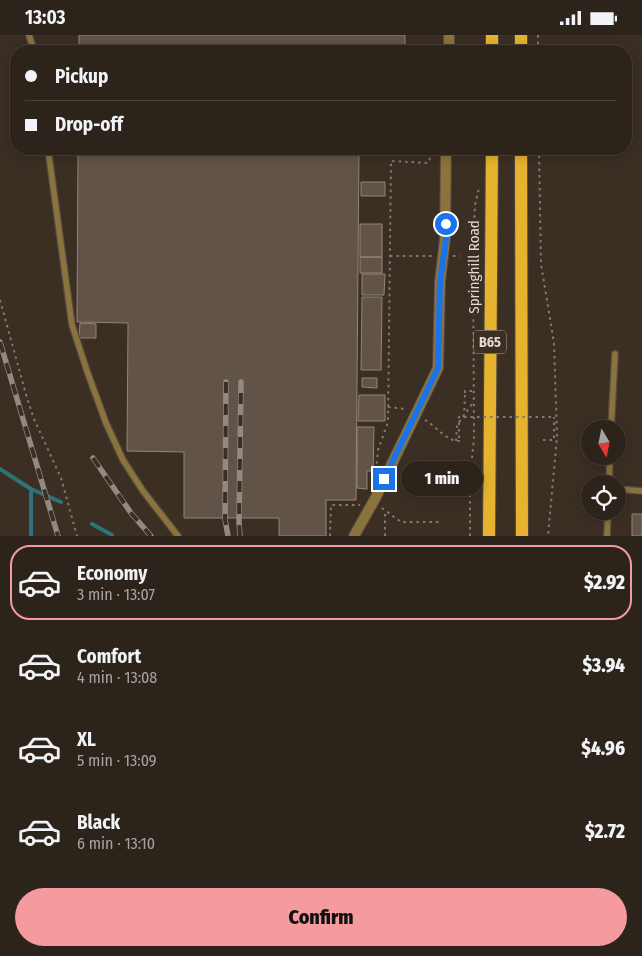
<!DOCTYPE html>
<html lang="en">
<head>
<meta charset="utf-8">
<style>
	:root { --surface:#2c231b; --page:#382f28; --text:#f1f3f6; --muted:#a6a4a3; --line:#48403a; --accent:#f59b9e }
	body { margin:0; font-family:"Fira Sans Condensed",sans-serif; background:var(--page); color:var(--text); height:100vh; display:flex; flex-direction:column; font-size:19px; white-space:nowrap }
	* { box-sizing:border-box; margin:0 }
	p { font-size:16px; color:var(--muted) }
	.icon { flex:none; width:28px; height:28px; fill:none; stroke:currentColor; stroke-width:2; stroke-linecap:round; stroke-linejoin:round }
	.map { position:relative; height:501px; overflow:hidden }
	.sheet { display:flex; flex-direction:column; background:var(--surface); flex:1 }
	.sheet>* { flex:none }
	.guide { position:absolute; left:10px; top:10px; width:622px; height:110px; border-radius:20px; box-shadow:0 2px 12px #0003,0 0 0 1px var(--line); display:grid; align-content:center; height:110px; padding:0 15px; background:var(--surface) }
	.needle { width:32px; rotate:170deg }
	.tools { position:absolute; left:581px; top:385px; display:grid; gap:10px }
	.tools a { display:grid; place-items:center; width:45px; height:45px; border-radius:50%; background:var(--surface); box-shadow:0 2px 12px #0003,0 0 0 1px var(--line); font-size:25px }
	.end { position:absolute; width:22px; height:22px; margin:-11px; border:6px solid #1a73e8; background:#fff; box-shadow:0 0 0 2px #fff }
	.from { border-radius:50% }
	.bubble { position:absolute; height:35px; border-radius:18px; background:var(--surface); box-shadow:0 2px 12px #0003,0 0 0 1px var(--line); font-size:16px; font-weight:800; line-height:35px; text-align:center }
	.guide b { display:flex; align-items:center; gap:18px; height:48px; font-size:19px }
	.guide b+b { border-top:1px solid var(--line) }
	.guide i { width:12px; height:12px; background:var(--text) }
	ul { padding:9px 0 0; list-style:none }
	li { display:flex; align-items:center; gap:15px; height:75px; margin:0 10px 8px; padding:0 5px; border:2px solid transparent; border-radius:20px }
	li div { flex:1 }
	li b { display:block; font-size:19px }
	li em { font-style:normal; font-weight:800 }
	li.selected { border-color:var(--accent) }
	li>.icon { width:45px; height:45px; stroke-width:1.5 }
	.primary-button { display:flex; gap:10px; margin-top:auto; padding:10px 15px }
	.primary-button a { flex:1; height:58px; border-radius:30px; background:var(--accent); color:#111; font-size:20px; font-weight:800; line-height:58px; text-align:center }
	.status { display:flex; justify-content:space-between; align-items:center; height:35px; padding:0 25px; background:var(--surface); direction:ltr }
	.status svg { height:14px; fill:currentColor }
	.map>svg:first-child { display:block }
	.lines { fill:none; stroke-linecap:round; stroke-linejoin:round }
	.stream { stroke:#2e737a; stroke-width:4 }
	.building { fill:#615347; stroke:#938477 }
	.lane-casing { stroke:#564a40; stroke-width:8 }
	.street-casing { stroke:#564a40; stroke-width:12 }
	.primary-casing { stroke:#564a40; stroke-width:14 }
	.path { stroke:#837970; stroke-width:2; stroke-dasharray:2.5 4; stroke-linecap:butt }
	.lane { stroke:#8b733d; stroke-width:5.5 }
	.street { stroke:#8b733d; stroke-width:10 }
	.primary { stroke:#e5b32f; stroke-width:12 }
	.rail-casing { stroke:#938980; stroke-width:5.5 }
	.rail { stroke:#3b2f24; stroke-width:4; stroke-dasharray:11; stroke-linecap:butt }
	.path-bridge { stroke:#837970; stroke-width:2; stroke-dasharray:2.5 4; stroke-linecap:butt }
	.route { stroke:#1a73e8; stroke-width:6 }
	.labels { text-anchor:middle; stroke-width:4.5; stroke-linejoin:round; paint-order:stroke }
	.shield { fill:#3b2f24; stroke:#b0a79e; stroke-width:1 }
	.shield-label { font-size:14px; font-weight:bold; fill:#e2dad3 }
	.street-label { font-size:15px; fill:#e2dad3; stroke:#3b2f24 }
</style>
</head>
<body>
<div class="status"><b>13:03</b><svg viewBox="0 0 49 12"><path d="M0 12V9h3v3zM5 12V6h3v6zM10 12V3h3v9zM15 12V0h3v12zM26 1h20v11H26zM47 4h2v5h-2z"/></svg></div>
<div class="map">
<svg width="642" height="501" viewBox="0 0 642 501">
	<rect width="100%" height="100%" fill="#3b2f24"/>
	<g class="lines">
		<path class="stream" d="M0 434 31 454V501
			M31 454 61 467
			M92 489 112 500"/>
	</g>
	<path class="building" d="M79 0H405V16H79Z
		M78 114H359L356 465H326V501H279V483H184V417L127 416 128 288 77 287Z
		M361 147H385V161H361Z
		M360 189H382V222H360Z
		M360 222H382V238H360Z
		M362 239H385L384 260H362Z
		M362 262H382L381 335H361Z
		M80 288 96 289V303H79Z
		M362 343H377V353L362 352Z
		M359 360H385V386H358Z
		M357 392H374L373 436H367V454L357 453Z
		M632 479H642V501H632Z"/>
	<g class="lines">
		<defs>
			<path id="lane" d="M29 0 34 16
				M48 114 72 290 87 336 106 388 123 425 143 456 178 501
				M611 394 615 319
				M609 449 610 421
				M618 454 642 456
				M607 501 608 476"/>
			<path id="street" d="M449 16V0
				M354 501 376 462 438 333 440 247 445 204 446 114"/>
			<path id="primary" d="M521 0V16
				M492 16V0
				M521 114 522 501
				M489 501 492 114"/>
		</defs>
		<use href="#lane" class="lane-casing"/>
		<use href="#street" class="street-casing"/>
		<use href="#primary" class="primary-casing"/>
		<path class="path" d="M538 0V16
			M539 114 541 229 554 308 556 370 557 402 548 501
			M390 221H433
			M453 221H460
			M0 265 27 363 34 384 61 443 77 501
			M465 358V356H473
			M388 372 405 374
			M425 385C436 391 446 406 459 406V403
			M543 405H554V382
			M456 406 457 390 472 369
			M376 435 378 415 388 387 391 126 428 128 434 114
			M382 473 401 487H442
			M330 501 331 470H360
			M385 501V476
			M470 501V442L474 404 473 210 475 170 479 153"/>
		<use href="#lane" class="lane"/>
		<use href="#street" class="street"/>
		<use href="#primary" class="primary"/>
		<defs>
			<path id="rail" d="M0 307 58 501
				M226 347 225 484 228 501
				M93 423 131 478 151 501
				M240 501 239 487 241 347"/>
		</defs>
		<use href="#rail" class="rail-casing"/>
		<use href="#rail" class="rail"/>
		<path class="path-bridge" d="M464 382 465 358
			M459 403V382H554"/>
	</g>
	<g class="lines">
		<path class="route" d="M384 444 438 333 440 247 446 204V189"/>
	</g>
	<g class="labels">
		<rect class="shield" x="474" y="295.5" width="32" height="23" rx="4"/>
		<g class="shield-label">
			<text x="490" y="312">B65</text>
		</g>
		<g class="street-label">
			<text transform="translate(474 232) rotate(-90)" y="5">Springhill Road</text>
		</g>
	</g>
</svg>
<div class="tools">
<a><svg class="needle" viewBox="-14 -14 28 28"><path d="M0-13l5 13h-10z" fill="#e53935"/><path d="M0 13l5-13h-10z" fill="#a6a4a3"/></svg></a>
<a><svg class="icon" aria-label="locate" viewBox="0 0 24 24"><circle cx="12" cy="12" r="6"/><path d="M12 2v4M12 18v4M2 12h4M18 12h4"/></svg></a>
</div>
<i class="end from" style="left:446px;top:189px"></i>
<i class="end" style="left:384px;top:444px"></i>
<div class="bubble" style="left:401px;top:426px;width:82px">1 min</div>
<div class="guide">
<b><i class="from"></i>Pickup</b>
<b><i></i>Drop-off</b>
</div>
</div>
<section class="sheet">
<ul>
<li class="selected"><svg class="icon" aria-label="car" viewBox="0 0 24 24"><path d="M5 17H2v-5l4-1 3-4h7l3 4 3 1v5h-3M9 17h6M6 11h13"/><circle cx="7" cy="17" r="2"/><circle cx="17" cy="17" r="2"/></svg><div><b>Economy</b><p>3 min · 13:07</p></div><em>$2.92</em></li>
<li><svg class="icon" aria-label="car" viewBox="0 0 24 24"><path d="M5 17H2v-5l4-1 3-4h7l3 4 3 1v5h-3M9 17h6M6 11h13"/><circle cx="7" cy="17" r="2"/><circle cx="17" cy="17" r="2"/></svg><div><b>Comfort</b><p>4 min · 13:08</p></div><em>$3.94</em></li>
<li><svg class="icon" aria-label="car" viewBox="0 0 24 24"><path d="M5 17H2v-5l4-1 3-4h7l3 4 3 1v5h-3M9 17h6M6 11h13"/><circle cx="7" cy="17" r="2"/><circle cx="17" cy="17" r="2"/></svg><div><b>XL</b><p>5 min · 13:09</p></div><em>$4.96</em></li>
<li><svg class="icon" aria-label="car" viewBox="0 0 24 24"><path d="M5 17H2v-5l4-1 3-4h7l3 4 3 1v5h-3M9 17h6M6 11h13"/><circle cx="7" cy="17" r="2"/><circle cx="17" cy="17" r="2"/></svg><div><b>Black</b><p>6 min · 13:10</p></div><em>$2.72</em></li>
</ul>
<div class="primary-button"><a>Confirm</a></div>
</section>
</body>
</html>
